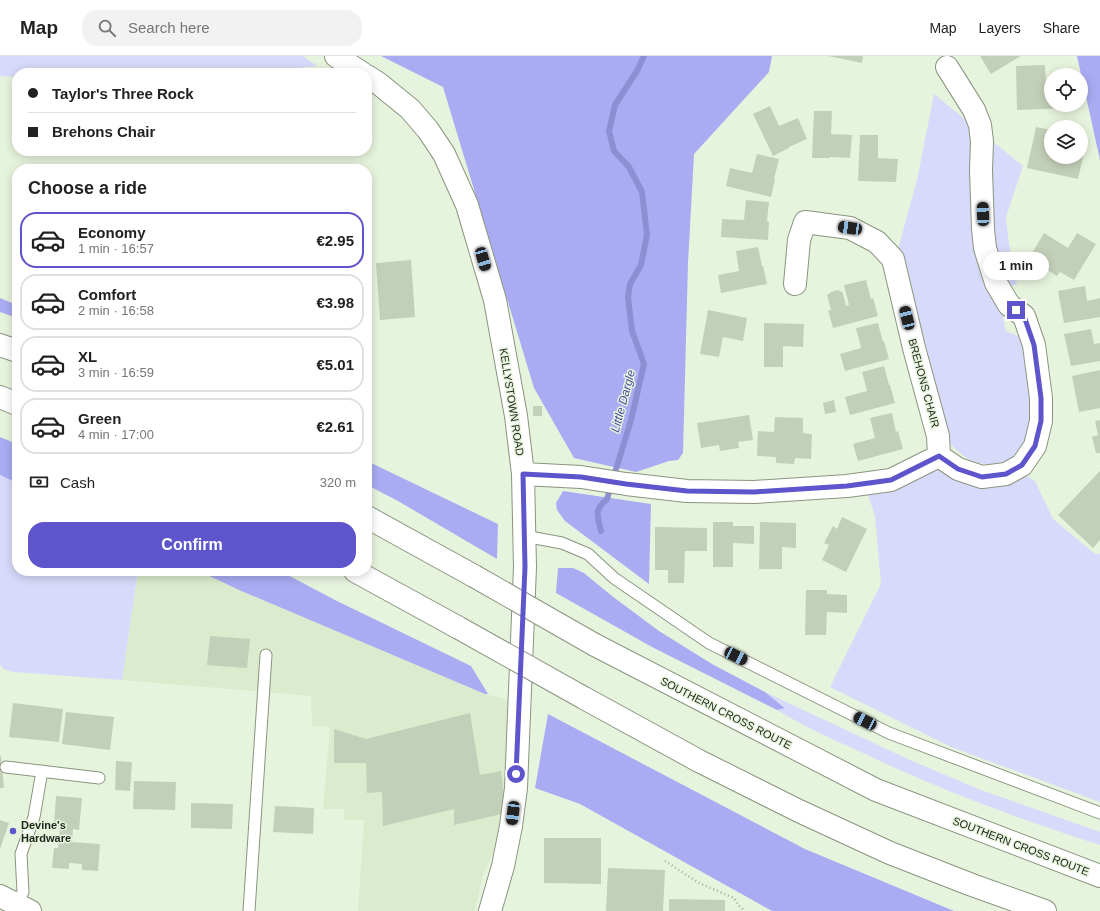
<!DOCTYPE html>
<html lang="en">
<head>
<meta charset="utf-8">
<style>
	:root { --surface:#fff; --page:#f2f2f2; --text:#222; --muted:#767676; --line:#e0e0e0; --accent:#5e54cc }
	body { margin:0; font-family:Arial,sans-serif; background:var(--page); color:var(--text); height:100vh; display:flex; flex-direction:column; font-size:15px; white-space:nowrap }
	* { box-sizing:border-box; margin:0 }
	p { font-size:13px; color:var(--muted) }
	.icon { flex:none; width:22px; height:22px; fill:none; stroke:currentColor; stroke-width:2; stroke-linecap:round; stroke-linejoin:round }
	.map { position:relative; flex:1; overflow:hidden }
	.details { position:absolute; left:12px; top:108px; width:360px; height:412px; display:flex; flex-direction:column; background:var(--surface); border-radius:16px; box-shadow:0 2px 10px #0003 }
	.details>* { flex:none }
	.guide { position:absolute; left:12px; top:12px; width:360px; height:88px; border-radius:16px; box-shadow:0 2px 10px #0003; display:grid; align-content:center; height:88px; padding:0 16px; background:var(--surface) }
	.buttons { position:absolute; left:1044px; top:12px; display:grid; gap:8px }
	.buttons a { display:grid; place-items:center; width:44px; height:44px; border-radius:50%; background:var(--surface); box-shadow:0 2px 10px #0003; font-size:20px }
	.end { position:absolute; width:18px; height:18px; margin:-9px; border:5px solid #5e54cc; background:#fff; box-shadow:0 0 0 2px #fff }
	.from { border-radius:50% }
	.bubble { position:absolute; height:28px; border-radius:14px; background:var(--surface); box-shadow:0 2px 10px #0003; font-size:13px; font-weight:700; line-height:28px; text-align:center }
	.car { position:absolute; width:12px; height:24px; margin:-12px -6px; border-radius:5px; box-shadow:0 0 3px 1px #0007; background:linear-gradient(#222 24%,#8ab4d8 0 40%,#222 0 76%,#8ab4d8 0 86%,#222 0) }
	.guide b { display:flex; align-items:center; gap:14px; height:38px; font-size:15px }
	.guide b+b { border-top:1px solid var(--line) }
	.guide i { width:10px; height:10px; background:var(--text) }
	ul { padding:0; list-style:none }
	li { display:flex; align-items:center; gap:12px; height:56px; margin:0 8px 6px; padding:0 8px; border:2px solid var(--line); border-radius:16px }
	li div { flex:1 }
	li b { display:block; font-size:15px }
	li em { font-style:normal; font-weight:700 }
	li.active { border-color:var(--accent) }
	li>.icon { width:36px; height:36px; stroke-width:1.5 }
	h2 { padding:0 16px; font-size:18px; line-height:48px }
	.pay { display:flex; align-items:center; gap:10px; height:44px; padding:0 16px; font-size:15px }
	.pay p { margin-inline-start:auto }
	.cta { display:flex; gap:8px; margin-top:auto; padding:8px 16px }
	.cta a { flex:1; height:46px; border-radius:16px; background:var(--accent); color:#fff; font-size:16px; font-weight:700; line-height:46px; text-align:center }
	header { display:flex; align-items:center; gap:24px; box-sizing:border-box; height:56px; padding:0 20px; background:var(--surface); border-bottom:1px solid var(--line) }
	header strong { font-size:19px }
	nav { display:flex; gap:22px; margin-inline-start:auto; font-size:14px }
	.search { width:280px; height:36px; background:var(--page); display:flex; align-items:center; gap:10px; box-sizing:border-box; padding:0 14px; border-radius:16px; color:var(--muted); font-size:15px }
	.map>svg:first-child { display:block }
	.built { fill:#dbebcd }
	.green { fill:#d7dafa }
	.forest { fill:#a9acf2 }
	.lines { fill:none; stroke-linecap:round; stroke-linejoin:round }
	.stream { stroke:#8d8fd3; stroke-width:6 }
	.building { fill:#c3d0b9 }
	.service-casing { stroke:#89957f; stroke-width:13 }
	.minor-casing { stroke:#89957f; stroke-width:24 }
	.tertiary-casing { stroke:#89957f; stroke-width:24 }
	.motorway-casing { stroke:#89957f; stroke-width:24 }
	.path { stroke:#a5af9d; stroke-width:2.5; stroke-dasharray:1 3; stroke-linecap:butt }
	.service { stroke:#fff; stroke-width:11 }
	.minor { stroke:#fff; stroke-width:22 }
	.tertiary { stroke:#fff; stroke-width:22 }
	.motorway { stroke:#fff; stroke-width:22 }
	.motorway-bridge-casing { stroke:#89957f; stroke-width:24; stroke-linecap:butt }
	.motorway-bridge { stroke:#fff; stroke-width:22 }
	.route { stroke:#5e54cc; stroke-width:5 }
	.poi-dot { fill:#5e54cc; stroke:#e7f4dd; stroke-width:1.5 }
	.labels { text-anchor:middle; stroke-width:3; stroke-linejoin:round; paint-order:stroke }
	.street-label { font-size:11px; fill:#1f241b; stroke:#e7f4dd }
	.poi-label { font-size:11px; font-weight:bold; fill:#1f241b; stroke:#e7f4dd; text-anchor:start }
	.water-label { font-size:12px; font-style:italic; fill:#4e4b9d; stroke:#e7f4dd }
</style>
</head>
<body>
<header>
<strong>Map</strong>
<div class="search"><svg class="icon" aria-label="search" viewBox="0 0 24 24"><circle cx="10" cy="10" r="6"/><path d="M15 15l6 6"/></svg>Search here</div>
<nav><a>Map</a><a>Layers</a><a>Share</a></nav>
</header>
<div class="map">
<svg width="1100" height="855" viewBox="0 0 1100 855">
	<rect width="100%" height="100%" fill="#e7f4dd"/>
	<path class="built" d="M138 515H199L239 534 485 638 509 644 505 735 494 795 482 822 475 855H358L364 764H344V753H323L330 671 312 670 311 640 122 624Z"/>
	<path class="green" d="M0 0H303L317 10 245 17H17V21L0 20Z
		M934 38 1023 110 1006 161 1009 188 1017 228 997 234 1006 275 1023 282C1028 315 1037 350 1026 382 1024 387 1020 391 1017 395 1012 403 1004 408 995 408 972 409 965 402 949 387L909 221 898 193 917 124Z
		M936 414 1023 418 1035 425 1053 463 1095 498H1100V746L951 691 830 631 881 528 875 460 868 439 891 432Z
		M0 419 17 427V515H138L122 624 14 616 5 614 0 609Z
		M765 636 910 704 981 734 1100 776V789C1019 763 940 734 863 697 834 684 805 671 777 654L785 651Z"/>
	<path class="forest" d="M381 0H772L769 16 694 98 688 207 683 397 678 404 669 405 636 416 574 402 534 332 443 31Z
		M1077 0H1100V104Z
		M0 242 17 249V262L0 256Z
		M0 381 17 388V427L0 419Z
		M367 405 498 468 497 503 398 445 367 429Z
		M563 435 651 448 649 528 565 465 557 454 556 447Z
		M558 512H573L584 517 612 540 659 575 712 608 765 636 785 652 777 654 652 591 556 537Z
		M199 515H280L337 545 471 610 488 638H485L239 534Z
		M548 658 805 793 954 855H772L580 748 535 732Z"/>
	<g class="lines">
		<path class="stream" d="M601 475C597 459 594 454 607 443L631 364 644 308 632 275 628 241 630 228 641 209 647 179 642 136 629 111 614 95 609 75 615 49 637 15 644 0"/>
	</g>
	<path class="building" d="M828 0H863L862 7Z
		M980 0H1021L991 18Z
		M1045 9 1046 27H1051V49H1069V52L1017 54 1016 10Z
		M770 50 779 70 798 62 807 83 789 91V92L773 100 753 58Z
		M814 55H832L831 78 852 79 850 102 830 101V102H812Z
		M1036 71 1051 74V101H1081V96L1084 97 1078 123 1027 112Z
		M860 79H878V102L898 103 896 126 858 125Z
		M757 98 779 103 774 123H775L771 141 726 130 730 112 752 117Z
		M746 144 769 146 767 165 769 166 768 184 721 181 722 163 744 164Z
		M1044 177 1068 192 1077 177 1096 188 1074 224 1060 216 1057 220 1041 210 1043 206 1031 199Z
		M758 191 762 210H763L767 228 721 237 718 219 739 215 736 195Z
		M411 204 415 261 380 264 376 207Z
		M866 224 871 243 873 242 878 260 833 272 828 254H831L827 239 831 236 838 234 843 237 846 250 849 249 844 229Z
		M1085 230 1087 245 1100 242V261L1064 267 1058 235Z
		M708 254 747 262 743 285 723 281 719 301 700 298Z
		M764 267 804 268 803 291 783 290V311H764Z
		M878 267 883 286 884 285 889 303 845 315 840 298 861 292 856 272Z
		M1091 273 1094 288 1100 287V305L1071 310 1064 278Z
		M884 310 889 329H890L895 347 850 359 845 341 867 335 862 316Z
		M1100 314V352L1079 356 1072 320Z
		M834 344 836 356 825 358 823 347Z
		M533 350H542V360H533Z
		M892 357 896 376 898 375 903 393 858 405 853 388 875 382 870 362Z
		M749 359 753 384 738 386 739 392 720 395 719 389 701 392 697 367Z
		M775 361 803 362V377L812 378 811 403 795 402 794 408 776 407V401L757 400 758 375 774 376Z
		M1100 364V397H1096L1092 381 1098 379 1095 365Z
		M1100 415V484L1093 492 1058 459Z
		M842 461 867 473 846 516 822 504 829 489 824 487 833 470 837 473Z
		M713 466H733V470H754V488L733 487V511H713Z
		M760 466 796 467V492L782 491V513H759Z
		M655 471 707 472V495H685L684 527H668V514H655Z
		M806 534H827V538L847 539V557L827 556 826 579H805Z
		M210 580 250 583 247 612 207 609Z
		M13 647 63 653 59 686 9 681Z
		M66 656 114 661 110 694 62 688Z
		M470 657 480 719 501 715 506 757 454 769V753L383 770 382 736 367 737 366 707H334V673L366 683Z
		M0 700H1L4 732H0Z
		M116 705 132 706 130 735 115 734Z
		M134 725 176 726 175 754 133 753Z
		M56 740 82 742 79 774 73 773 72 786 100 788 98 815 82 814V808L69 807V813L52 812 54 792H58L60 771H54Z
		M191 747 233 748 232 773 191 772Z
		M275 750 314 752 313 778 273 776Z
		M0 764 9 767 0 793Z
		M544 782H601V828L544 827Z
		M608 812 665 814 663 855H606Z
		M669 843 725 844V855H669Z"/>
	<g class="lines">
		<defs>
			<path id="service" d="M524 480 562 487 588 498 614 522 709 587 889 677 1100 757
				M6 711 99 722
				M16 848 23 836 21 798 34 761 42 715
				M249 855 266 599"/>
			<path id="minor" d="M336 0 362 17
				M367 20 378 27 410 53 428 74 444 98 467 149 495 244 516 360 523 418 525 511 516 732 511 770 503 810 490 855
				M795 228 799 184 805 166 850 172 877 186 893 203 914 292 938 380 939 400 958 413 982 421 1006 418 1022 409 1035 390 1041 365V342L1034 289 1024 260 1009 249 996 227 985 192 983 173 981 114 982 85 980 69 974 54 947 11
				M523 418 581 421 626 428 687 435 754 436 847 430 891 424 939 400"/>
			<path id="tertiary" d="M0 840 30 855"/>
			<path id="motorway" d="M0 289 17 295
				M0 341 17 348
				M367 461 474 520
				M355 515 459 572
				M595 589 876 734 1100 820
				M584 642 699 705 799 755 890 797 972 829 1045 855"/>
		</defs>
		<use href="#service" class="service-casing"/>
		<use href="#minor" class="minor-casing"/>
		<use href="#tertiary" class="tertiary-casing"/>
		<use href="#motorway" class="motorway-casing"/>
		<path class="path" d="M665 805 699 827 734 842 739 850 745 855"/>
		<use href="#service" class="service"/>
		<use href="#minor" class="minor"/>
		<use href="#tertiary" class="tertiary"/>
		<use href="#motorway" class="motorway"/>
		<defs>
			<path id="motorway-bridge" d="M474 520 595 589
				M459 572 584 642"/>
		</defs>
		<use href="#motorway-bridge" class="motorway-bridge-casing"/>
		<use href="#motorway-bridge" class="motorway-bridge"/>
	</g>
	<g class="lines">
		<path class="route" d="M516 718 525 511 523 418 581 421 626 428 687 435 754 436 847 430 891 424 939 400 958 413 982 421 1006 418 1022 409 1035 390 1041 365V342L1034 289 1024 260 1016 254"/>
	</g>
	<circle class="poi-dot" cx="13" cy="775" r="4"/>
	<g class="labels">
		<g class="street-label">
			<text transform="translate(924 327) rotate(75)" y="4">BREHONS CHAIR</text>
			<text transform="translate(512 346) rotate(81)" y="4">KELLYSTOWN ROAD</text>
			<text transform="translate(726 657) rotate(27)" y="4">SOUTHERN CROSS ROUTE</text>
			<text transform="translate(1021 790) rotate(21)" y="4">SOUTHERN CROSS ROUTE</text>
		</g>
		<g class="poi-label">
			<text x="21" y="773">Devine's<tspan x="21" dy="13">Hardware</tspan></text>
		</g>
		<g class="water-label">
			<text transform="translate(623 345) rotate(-75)" y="4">Little Dargle</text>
		</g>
	</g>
</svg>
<div class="buttons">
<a><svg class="icon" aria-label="locate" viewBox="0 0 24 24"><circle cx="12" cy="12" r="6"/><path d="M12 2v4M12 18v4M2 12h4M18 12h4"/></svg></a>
<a><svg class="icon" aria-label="layers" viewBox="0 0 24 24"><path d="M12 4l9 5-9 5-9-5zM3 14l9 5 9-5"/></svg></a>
</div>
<i class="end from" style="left:516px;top:718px"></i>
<i class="end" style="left:1016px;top:254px"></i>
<div class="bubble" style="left:983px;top:196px;width:66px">1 min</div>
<i class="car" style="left:983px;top:158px;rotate:358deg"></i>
<i class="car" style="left:850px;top:172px;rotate:278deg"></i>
<i class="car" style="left:483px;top:203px;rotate:164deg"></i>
<i class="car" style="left:907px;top:262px;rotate:346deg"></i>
<i class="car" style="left:736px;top:600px;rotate:116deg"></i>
<i class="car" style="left:865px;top:665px;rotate:297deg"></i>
<i class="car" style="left:513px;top:757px;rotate:187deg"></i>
<div class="guide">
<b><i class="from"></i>Taylor's Three Rock</b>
<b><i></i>Brehons Chair</b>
</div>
<section class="details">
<h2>Choose a ride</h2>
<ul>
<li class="active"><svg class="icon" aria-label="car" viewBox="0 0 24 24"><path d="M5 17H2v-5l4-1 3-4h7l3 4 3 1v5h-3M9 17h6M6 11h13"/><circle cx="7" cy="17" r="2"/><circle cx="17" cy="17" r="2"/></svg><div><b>Economy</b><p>1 min · 16:57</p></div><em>€2.95</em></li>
<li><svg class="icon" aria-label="car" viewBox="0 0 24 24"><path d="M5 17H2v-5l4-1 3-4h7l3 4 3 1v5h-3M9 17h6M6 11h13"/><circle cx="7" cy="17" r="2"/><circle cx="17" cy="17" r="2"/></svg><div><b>Comfort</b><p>2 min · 16:58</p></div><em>€3.98</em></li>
<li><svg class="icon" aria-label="car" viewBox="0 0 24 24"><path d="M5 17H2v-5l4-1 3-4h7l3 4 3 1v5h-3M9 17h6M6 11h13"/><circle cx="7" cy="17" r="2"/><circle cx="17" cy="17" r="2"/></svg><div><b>XL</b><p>3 min · 16:59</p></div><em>€5.01</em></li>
<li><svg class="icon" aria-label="car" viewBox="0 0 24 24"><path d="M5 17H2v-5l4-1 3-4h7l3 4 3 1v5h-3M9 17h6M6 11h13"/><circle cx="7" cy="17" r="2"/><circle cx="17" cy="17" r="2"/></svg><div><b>Green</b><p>4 min · 17:00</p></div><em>€2.61</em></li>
</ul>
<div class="pay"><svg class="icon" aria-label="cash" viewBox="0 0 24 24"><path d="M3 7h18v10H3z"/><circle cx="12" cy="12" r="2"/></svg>Cash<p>320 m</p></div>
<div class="cta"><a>Confirm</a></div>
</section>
</div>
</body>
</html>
